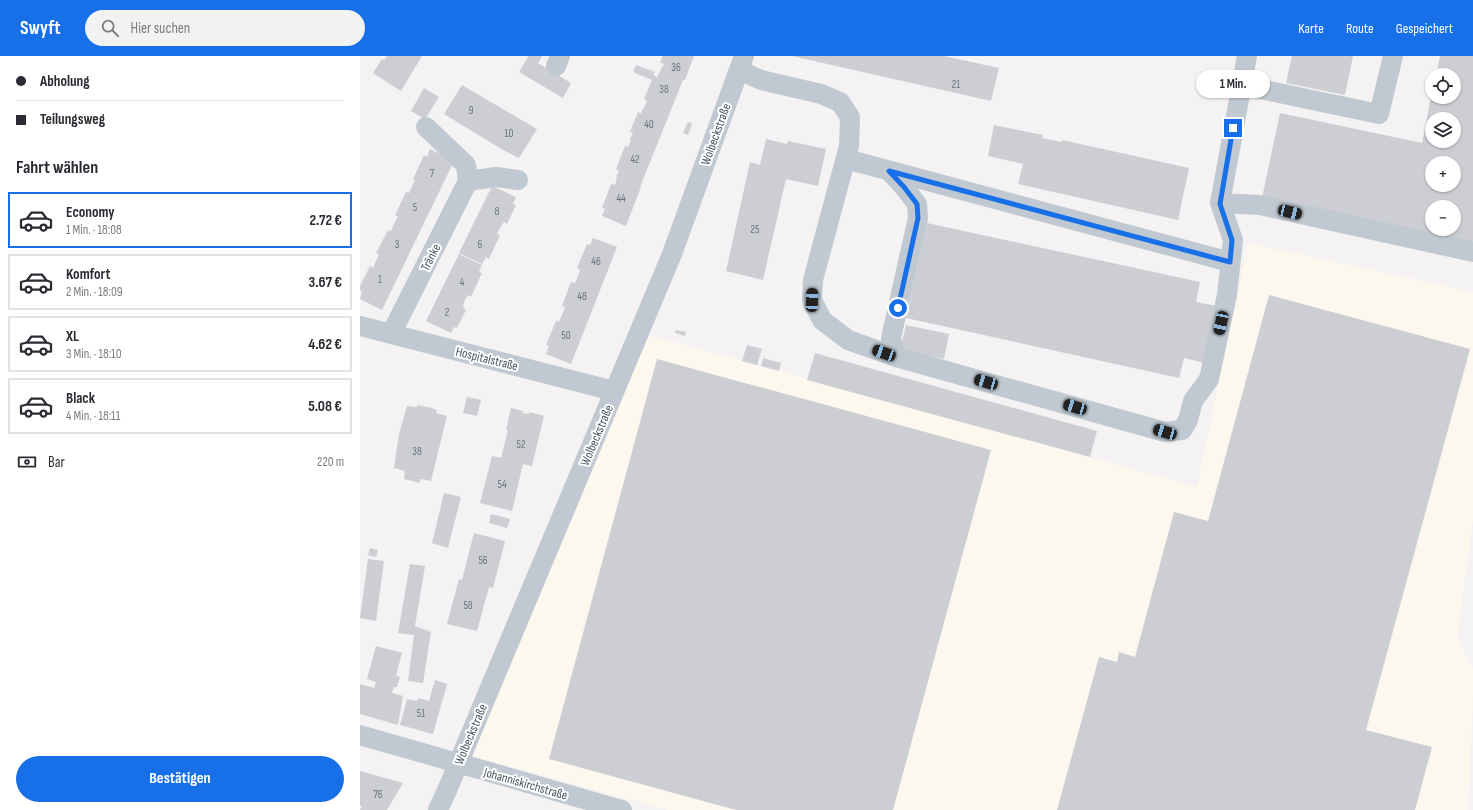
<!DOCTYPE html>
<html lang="de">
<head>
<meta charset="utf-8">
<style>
	:root { --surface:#fff; --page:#f2f2f3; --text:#2b2b33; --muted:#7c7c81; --line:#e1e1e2; --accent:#1870e8 }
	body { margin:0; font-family:"Sofia Sans Condensed",sans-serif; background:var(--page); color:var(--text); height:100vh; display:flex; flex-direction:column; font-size:15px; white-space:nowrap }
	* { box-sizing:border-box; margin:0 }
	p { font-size:13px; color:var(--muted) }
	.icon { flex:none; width:22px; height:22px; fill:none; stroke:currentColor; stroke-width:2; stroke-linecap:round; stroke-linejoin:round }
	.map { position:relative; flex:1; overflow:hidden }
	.sheet { display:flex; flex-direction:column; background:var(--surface); width:360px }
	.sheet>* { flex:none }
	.hud { display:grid; align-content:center; height:88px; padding:0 16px; background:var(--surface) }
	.controls { position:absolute; left:1065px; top:12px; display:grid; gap:8px }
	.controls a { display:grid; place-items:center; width:36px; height:36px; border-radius:50%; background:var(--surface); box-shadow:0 1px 3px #0004; font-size:20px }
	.end { position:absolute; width:18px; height:18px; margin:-9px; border:5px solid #1870e8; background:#fff; box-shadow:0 0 0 2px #fff }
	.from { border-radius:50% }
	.bubble { position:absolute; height:28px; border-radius:14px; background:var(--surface); box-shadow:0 1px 3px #0004; font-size:13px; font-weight:700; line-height:28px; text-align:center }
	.car { position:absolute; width:12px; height:24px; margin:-12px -6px; border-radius:5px; box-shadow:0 0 3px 1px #0007; background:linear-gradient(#222 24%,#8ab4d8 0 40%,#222 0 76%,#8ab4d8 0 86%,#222 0) }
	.hud b { display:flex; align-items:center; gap:14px; height:38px; font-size:15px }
	.hud b+b { border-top:1px solid var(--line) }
	.hud i { width:10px; height:10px; background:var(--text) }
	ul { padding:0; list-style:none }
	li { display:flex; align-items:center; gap:12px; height:56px; margin:0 8px 6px; padding:0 8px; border:2px solid var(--line); border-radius:0px }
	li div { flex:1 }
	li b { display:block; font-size:15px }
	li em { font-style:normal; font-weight:700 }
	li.active { border-color:var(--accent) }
	li>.icon { width:36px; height:36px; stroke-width:1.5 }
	h2 { padding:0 16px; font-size:18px; line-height:48px }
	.pay { display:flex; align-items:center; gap:10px; height:44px; padding:0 16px; font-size:15px }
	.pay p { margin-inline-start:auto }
	.primary-button { display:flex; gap:8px; margin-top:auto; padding:8px 16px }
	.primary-button a { flex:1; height:46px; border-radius:24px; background:var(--accent); color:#fff; font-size:16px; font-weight:700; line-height:46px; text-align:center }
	header { display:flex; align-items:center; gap:24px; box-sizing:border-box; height:56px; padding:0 20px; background:var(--accent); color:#fff }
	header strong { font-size:19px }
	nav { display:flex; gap:22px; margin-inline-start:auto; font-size:14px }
	.search { width:280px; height:36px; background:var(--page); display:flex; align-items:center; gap:10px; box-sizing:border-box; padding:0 14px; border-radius:22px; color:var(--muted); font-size:15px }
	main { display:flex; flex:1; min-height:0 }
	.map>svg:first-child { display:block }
	.commercial { fill:#fdf8ed }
	.building { fill:#ccced4; fill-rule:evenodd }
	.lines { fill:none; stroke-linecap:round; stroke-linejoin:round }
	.minor { stroke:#c0c9d1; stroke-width:20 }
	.route { stroke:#1870e8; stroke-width:5 }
	.labels { text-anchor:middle; stroke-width:4; stroke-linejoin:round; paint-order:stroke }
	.number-label { font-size:11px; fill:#6a737d }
	.street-label { font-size:13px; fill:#495560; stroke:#fff }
</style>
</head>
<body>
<header>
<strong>Swyft</strong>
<div class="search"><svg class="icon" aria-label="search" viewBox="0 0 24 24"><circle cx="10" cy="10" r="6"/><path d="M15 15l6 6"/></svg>Hier suchen</div>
<nav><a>Karte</a><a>Route</a><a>Gespeichert</a></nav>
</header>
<main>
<section class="sheet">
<div class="hud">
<b><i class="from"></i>Abholung</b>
<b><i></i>Teilungsweg</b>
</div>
<h2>Fahrt wählen</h2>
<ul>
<li class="active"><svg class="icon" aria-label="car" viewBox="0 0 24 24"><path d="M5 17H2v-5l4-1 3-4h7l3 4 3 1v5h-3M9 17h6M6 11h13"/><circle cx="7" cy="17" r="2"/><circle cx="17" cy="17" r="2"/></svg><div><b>Economy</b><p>1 Min. · 18:08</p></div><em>2.72 €</em></li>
<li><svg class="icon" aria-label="car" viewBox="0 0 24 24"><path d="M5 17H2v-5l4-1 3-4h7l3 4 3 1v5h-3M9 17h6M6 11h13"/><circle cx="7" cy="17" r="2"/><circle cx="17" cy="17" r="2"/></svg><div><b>Komfort</b><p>2 Min. · 18:09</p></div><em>3.67 €</em></li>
<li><svg class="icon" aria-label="car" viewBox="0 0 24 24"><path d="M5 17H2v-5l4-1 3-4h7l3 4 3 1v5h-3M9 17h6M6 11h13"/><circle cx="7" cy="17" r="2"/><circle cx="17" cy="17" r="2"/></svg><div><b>XL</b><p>3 Min. · 18:10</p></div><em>4.62 €</em></li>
<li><svg class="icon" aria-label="car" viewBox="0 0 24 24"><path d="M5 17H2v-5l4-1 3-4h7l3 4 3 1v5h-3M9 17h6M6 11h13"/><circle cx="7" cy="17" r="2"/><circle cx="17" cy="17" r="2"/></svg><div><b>Black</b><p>4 Min. · 18:11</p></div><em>5.08 €</em></li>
</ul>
<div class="pay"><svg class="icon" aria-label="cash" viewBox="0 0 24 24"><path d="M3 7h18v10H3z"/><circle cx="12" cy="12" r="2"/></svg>Bar<p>220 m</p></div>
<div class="primary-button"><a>Bestätigen</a></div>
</section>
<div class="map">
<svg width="1113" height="754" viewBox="0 0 1113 754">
	<rect width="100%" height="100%" fill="#f4f2f2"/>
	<path class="commercial" d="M888 187 1113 236V464L1097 582 1113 613V643L1108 754H308L110 699 288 279 837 431Z"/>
	<path class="building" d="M27 0H62L41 35 13 17 22 3 24 4Z
		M167 0H182L178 7Z
		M303 0H334L325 24H323L280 131H281L266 170 242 160 245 153 242 152 251 128 255 129 257 122 256 121 259 115 256 113 265 90 268 91 271 84 270 83 273 77 270 76 278 56 281 58 283 52H284L287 45 284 43 292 24 273 16 276 9 295 16 293 19 297 21 304 8 300 6Z
		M432 0H584L639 12 631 45Z
		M932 0H993L985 39 926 27Z
		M1080 0H1113V187L902 142 920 57 1062 87 1071 41H1094V19H1076ZM1072 63H1094V85H1072ZM1072 107H1094V129H1072ZM1072 151H1094V173H1072Z
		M168 1 211 27 203 42 159 16Z
		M102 29 177 73 159 102 143 94 84 58Z
		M64 32 79 41 65 63 51 55Z
		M328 66 332 68 328 79 323 77Z
		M634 69 683 79 682 82 702 86V84L829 112 818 164 658 128 663 108 628 100Z
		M406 83 427 88 428 85 466 93 458 130 426 123 403 224 366 215 390 106 400 109Z
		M70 93 94 105 22 254 0 243 2 235 0 234V230L10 210 13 212 19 198 16 197 28 174 31 175 34 168 38 161 35 159 46 136 49 137 55 124 53 123 64 99 67 101Z
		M132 130 156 141 153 148 156 149 147 168 144 166 140 172 137 178 140 179 129 203 126 201 122 208 99 197Z
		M567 167 840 226 836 246 857 250 845 307 824 302 819 322 546 262Z
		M233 182 257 191 211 308 186 298 189 290 186 289 196 265 199 266 202 259 207 261 202 259 205 251 202 250 211 226 215 227 218 220 220 214 217 212 227 188 230 189Z
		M99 198 122 209 119 216 122 217 111 241 108 239 104 246 103 252 106 254 97 272 94 271 91 277 66 265Z
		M909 239 1110 293 1006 674 1072 691 1055 754H697L739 601 757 606 759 596 775 601 814 456 848 465Z
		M546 269 589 278 584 303 540 294Z
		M316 274 326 276 325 280 315 277Z
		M387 289 402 293 397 309 382 305Z
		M455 297 737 375 730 401 447 324Z
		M403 302 421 307 419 315 401 310Z
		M297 303 631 394 533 754H376L189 703Z
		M107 341 121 344 117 360 103 357Z
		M57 349 72 352 77 354 76 357 87 360 71 425 60 423V427L44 423 45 415 34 412 39 378 47 350 57 351Z
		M151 352 163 355 162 357 169 358V356L184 360 172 410 163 408 152 455 120 447 132 400 141 402 148 374H146Z
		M84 437 101 441 88 492 72 487Z
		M131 458 150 463 147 472 129 467Z
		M114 477 145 485 133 532 129 531 117 575 87 568 99 523 102 524Z
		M10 492 18 494 16 501 8 499Z
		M8 503 24 505 16 565 0 562Z
		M50 508 65 510 55 570 71 576 63 627 48 625 54 579 38 577Z
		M16 590 42 597 36 620 40 621 37 631H34L32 637 43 640 38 669 0 658V628L14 632 16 626 7 623Z
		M75 624 87 628 73 678 40 669 47 643 57 645 58 642 69 645Z
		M0 715 43 727 27 754H0L2 750H0Z"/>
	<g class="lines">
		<path class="minor" d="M196 10 200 0
			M379 14 401 24 461 38 480 46 490 61 489 90 453 224 452 244 462 264 488 284 536 301 805 376 822 374 828 364 833 345 849 323 867 239 873 184 860 147 887 0
			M881 29 1019 58 1033 0
			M66 71 106 109 108 125
			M486 103 870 206
			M529 115 544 131 557 148 558 162 531 282 536 301
			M108 125 136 121 158 124
			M860 147 900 149 1113 196
			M0 270 254 335
			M31 278 108 125
			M0 679 262 754
			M78 754 88 732 312 198 384 0"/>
	</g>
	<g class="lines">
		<path class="route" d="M538 252 558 162 557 148 544 131 529 115 870 206 872 184 860 148 873 72"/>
	</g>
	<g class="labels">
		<g class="number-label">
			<text x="316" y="15">36</text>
			<text x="596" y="32">21</text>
			<text x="304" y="37">38</text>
			<text x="111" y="58">9</text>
			<text x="289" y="72">40</text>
			<text x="149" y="81">10</text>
			<text x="275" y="107">42</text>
			<text x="72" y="121">7</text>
			<text x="261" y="146">44</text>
			<text x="55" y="155">5</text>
			<text x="137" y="159">8</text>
			<text x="395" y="177">25</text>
			<text x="37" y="192">3</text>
			<text x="120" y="192">6</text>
			<text x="236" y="209">46</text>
			<text x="20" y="227">1</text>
			<text x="102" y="230">4</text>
			<text x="222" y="244">48</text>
			<text x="87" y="260">2</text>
			<text x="206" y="283">50</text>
			<text x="161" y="392">52</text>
			<text x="57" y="399">38</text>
			<text x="142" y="432">54</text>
			<text x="123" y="508">56</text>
			<text x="108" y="553">58</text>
			<text x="61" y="661">51</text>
			<text x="18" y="742">76</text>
		</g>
		<g class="street-label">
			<text transform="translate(355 78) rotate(-70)" y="5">Wolbeckstraße</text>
			<text transform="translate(70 201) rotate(-63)" y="5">Tränke</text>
			<text transform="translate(127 302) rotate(14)" y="5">Hospitalstraße</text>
			<text transform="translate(236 379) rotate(-67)" y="5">Wolbeckstraße</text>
			<text transform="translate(110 678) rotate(-67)" y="5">Wolbeckstraße</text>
			<text transform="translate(166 727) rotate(16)" y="5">Johanniskirchstraße</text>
		</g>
	</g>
</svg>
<div class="controls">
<a><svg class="icon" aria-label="locate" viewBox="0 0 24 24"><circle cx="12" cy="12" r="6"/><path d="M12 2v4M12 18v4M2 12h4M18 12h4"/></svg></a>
<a><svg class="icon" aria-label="layers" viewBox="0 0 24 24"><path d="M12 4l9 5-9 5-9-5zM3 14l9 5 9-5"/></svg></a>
<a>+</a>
<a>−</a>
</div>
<i class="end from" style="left:538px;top:252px"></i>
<i class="end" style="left:873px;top:72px"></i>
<div class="bubble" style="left:836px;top:14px;width:74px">1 Min.</div>
<i class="car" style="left:930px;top:156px;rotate:103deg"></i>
<i class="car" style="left:452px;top:244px;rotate:2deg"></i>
<i class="car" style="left:861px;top:267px;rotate:192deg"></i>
<i class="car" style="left:524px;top:297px;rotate:290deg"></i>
<i class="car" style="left:626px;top:326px;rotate:286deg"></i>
<i class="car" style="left:715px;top:351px;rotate:286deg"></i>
<i class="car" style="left:805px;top:376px;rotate:286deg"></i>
</div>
</main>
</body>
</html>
